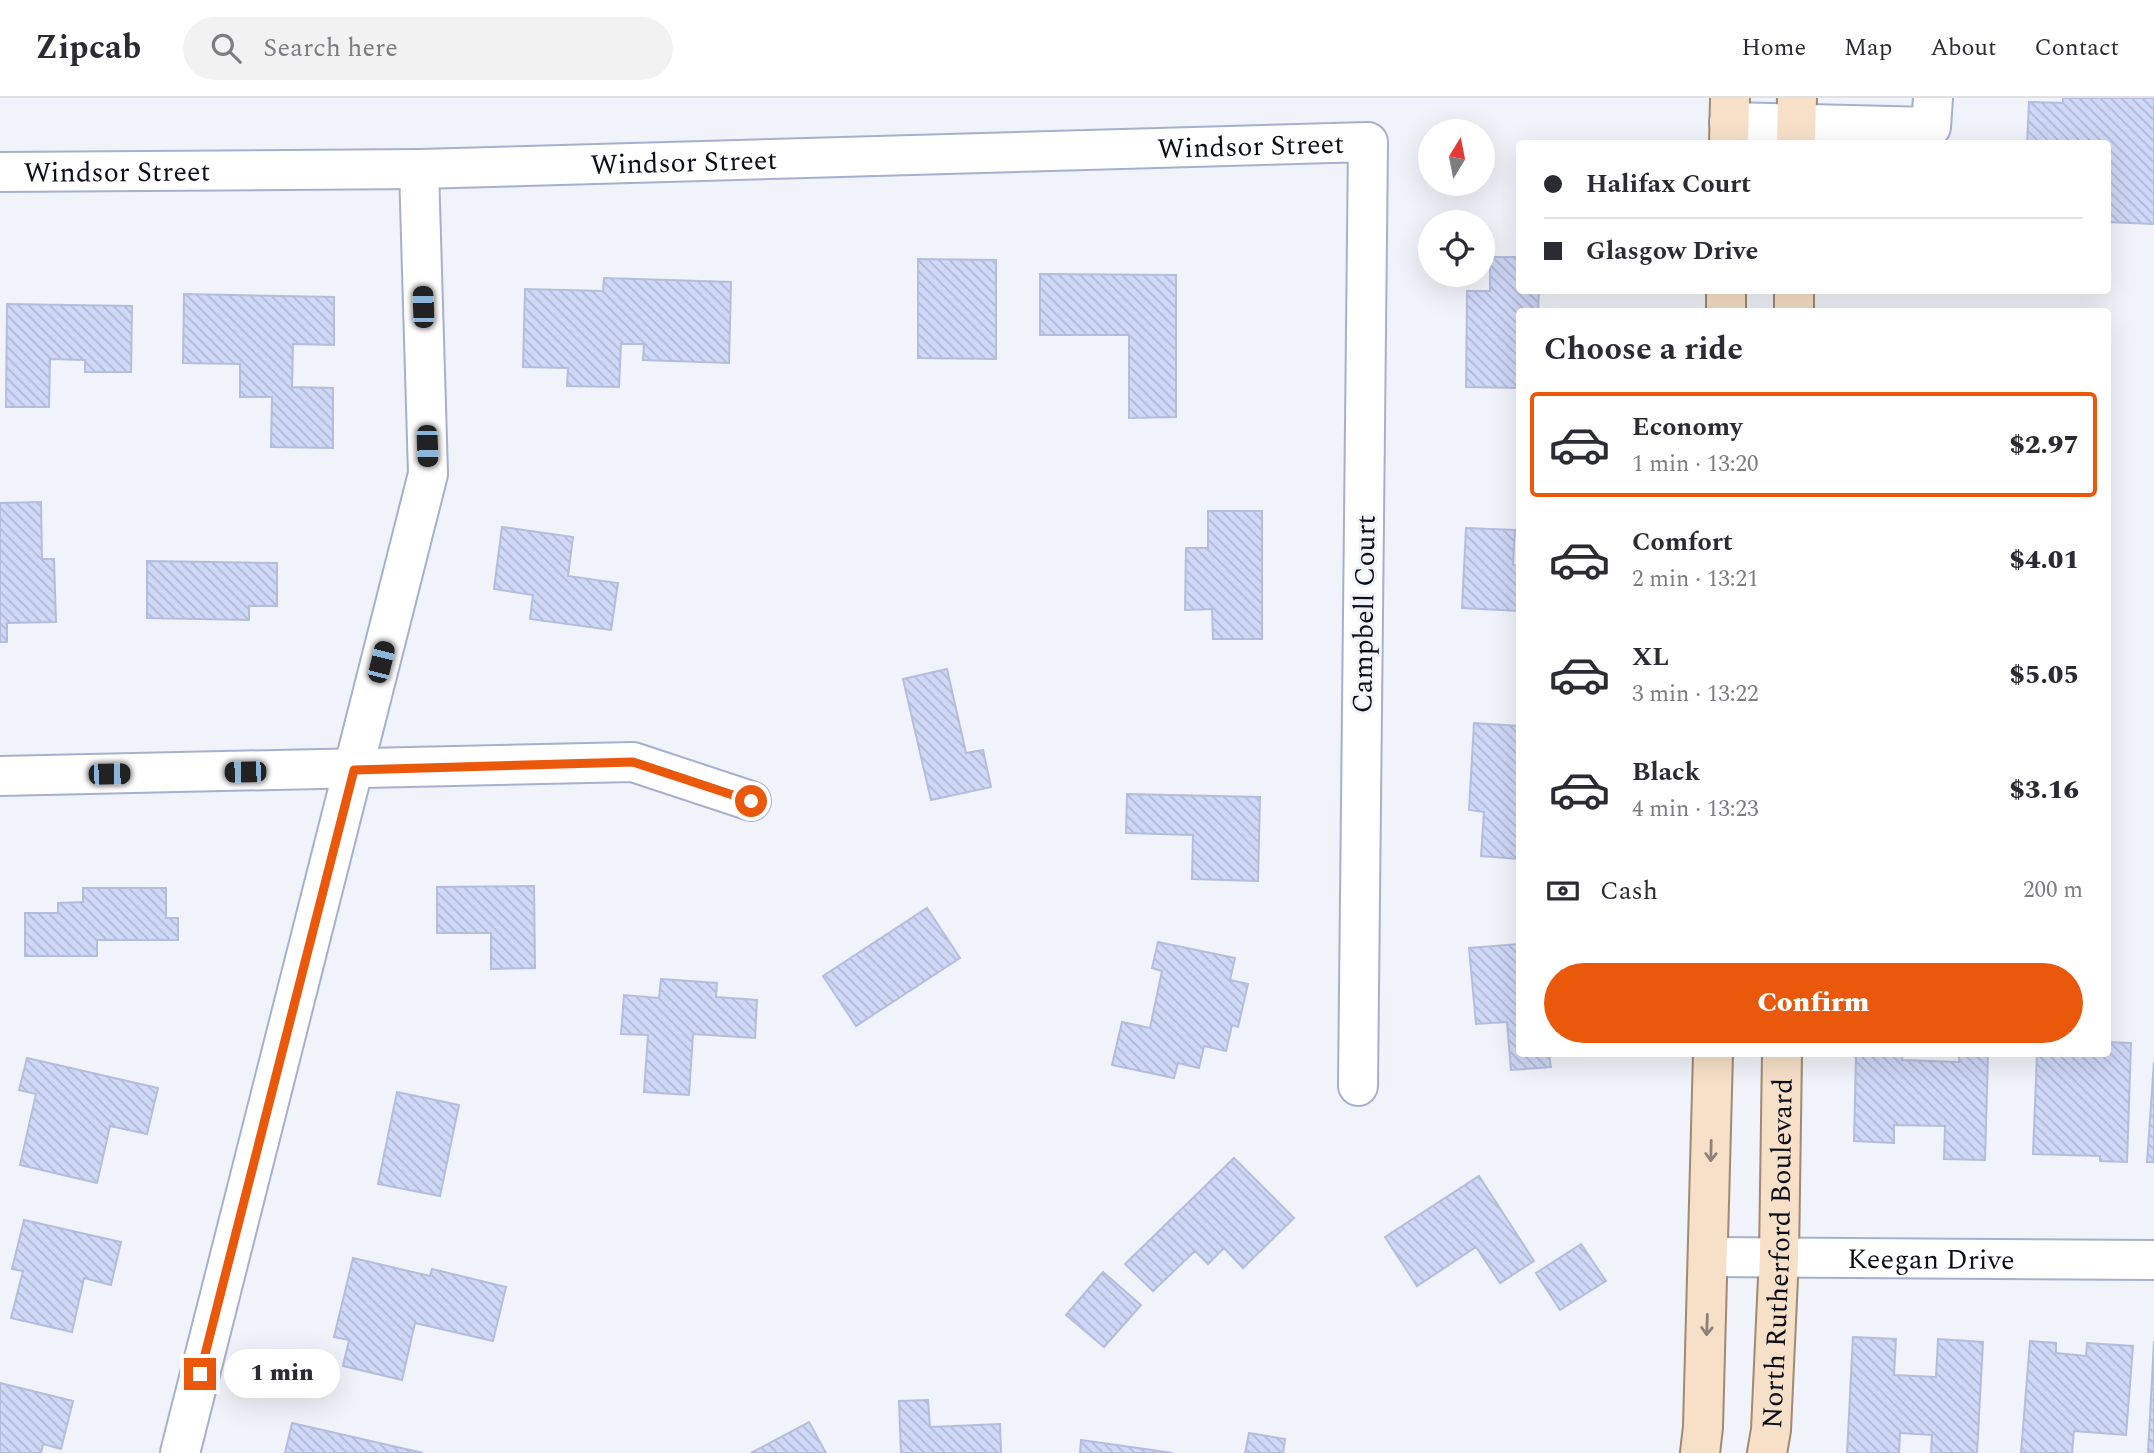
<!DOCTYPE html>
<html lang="en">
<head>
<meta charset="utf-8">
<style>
	:root { --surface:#fff; --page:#f2f2f3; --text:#2b2b33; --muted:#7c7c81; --line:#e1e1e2; --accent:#ea580c }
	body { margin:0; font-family:Spectral,serif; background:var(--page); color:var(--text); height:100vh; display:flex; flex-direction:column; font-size:26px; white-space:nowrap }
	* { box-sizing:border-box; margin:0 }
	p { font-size:23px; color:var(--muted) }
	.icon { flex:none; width:38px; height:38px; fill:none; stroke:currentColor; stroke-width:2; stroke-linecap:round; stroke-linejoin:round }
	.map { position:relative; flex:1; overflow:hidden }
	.panel { position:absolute; left:1516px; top:210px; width:595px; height:749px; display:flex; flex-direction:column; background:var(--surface); border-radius:7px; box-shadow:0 7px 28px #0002 }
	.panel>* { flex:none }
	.hud { position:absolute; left:1516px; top:42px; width:595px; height:154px; border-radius:7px; box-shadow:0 7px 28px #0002; display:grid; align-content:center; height:154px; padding:0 28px; background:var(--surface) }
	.needle { width:46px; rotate:10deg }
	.tools { position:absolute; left:1418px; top:21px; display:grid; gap:14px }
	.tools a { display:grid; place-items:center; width:77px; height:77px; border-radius:50%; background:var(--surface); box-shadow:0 7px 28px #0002; font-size:35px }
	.end { position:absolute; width:32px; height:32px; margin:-16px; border:9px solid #ea580c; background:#fff; box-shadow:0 0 0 4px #fff }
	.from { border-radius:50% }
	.bubble { position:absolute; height:49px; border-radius:24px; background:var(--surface); box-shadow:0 7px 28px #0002; font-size:23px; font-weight:800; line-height:49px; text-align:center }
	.car { position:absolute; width:21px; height:42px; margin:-21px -10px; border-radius:9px; box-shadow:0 0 5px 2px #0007; background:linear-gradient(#222 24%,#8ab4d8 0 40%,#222 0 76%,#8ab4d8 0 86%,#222 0) }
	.hud b { display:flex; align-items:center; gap:24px; height:66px; font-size:26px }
	.hud b+b { border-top:2px solid var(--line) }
	.hud i { width:18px; height:18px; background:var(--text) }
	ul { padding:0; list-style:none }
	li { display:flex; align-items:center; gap:21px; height:105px; margin:0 14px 10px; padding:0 14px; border:4px solid transparent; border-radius:7px }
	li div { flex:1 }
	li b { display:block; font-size:26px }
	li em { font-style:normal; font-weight:800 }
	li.selected { border-color:var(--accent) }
	li>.icon { width:63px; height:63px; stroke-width:1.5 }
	h2 { padding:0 28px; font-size:32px; line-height:84px }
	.pay { display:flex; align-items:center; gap:18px; height:77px; padding:0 28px; font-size:26px }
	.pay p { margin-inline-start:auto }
	.button { display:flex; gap:14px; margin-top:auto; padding:14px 28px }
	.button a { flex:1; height:80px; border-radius:42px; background:var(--accent); color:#fff; font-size:28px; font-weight:800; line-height:80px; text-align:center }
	header { display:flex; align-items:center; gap:42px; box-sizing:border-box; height:98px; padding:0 35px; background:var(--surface); border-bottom:2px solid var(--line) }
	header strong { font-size:33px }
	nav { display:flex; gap:38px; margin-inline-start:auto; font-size:24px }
	.search { width:490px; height:63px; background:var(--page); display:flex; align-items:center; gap:18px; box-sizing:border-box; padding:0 24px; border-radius:38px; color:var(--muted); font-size:26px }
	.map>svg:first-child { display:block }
	.building { fill:url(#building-back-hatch); stroke:#b4bedc; stroke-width:2 }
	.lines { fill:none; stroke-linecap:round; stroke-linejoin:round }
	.minor-casing { stroke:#a6b0ce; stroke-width:42 }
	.major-casing { stroke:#a18973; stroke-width:42 }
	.minor { stroke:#fff; stroke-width:38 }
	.major { stroke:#f7e0c8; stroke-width:38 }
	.oneway { stroke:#8d827a }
	.route { stroke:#ea580c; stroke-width:9 }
	.labels { text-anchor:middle; stroke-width:6; stroke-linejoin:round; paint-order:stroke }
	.street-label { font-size:28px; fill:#0c0f1a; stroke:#f0f3f9 }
</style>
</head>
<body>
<header>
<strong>Zipcab</strong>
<div class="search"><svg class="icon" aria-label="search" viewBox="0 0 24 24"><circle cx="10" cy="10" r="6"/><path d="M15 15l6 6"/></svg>Search here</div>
<nav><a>Home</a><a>Map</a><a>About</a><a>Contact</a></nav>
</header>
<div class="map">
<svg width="2154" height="1355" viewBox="0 0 2154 1355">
	<defs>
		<pattern id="building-back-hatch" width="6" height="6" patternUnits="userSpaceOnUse" patternTransform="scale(1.75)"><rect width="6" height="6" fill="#ced8f7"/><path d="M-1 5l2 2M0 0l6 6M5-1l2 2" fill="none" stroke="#b0b8d3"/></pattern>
	</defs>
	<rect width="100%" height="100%" fill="#f0f3f9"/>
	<path class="building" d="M2063 0H2154V126L2107 124V46H2027L2029 4 2063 5Z
		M1490 159H1519V192H1539L1538 214H1519V290L1466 289 1467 193H1490Z
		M918 161 996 162V261L918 260Z
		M1040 176 1176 177V319L1129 320V237H1040Z
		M604 180 731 184 729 265 643 262 644 246H621L619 289 567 288 568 270 523 269 525 191 603 193Z
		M184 196 334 199V247L293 246 292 289 333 290V350L271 349 272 299H240V266L183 265Z
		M7 206 132 208 131 274H85V262L50 261 49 309H6Z
		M41 404 42 461H54L56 524 7 525V544H0V405Z
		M1208 413H1262V541H1213L1212 511 1185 512 1186 450H1208Z
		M502 429 573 439 568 478 618 485 611 532 530 521 533 497 494 491Z
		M1466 430 1515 432 1513 467 1519 468V513L1462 510Z
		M147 463 277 465V508H249V522L147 520Z
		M947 571 966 655 983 652 991 689 931 702 903 581Z
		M1474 625 1519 628V761L1481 758 1484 714 1469 712Z
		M1127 696 1260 699 1258 783 1192 781 1193 737 1126 735Z
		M534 788 535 870 491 871V835H437V789Z
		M83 790H166V820H178V842H97V858H25V815H58V805L83 804Z
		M927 810 960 860 856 928 823 878Z
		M1158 844 1235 860 1230 882 1248 886 1238 929 1232 927 1226 953 1204 948 1199 970 1178 965 1174 980 1112 967 1122 924 1150 930 1162 873 1152 870Z
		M1519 846V956H1549L1551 969 1511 972 1507 924 1476 926 1469 850Z
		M661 881 717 885 716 899 757 902 755 940 693 936 689 997 644 994 648 937 621 936 624 897 659 900Z
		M2107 944 2131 945 2127 1064 2100 1063V1058L2033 1056 2037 956H2107Z
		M1856 956H1903L1902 962 1959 964V956H1988L1985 1062 1944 1061 1945 1028 1894 1027V1045L1854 1043Z
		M27 960 158 990 147 1036 110 1028 97 1085 20 1067 36 996 19 992Z
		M2154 964V1064H2147Z
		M397 994 459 1007 440 1098 378 1086Z
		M1234 1060 1294 1120 1243 1170 1224 1150 1208 1166 1195 1153 1153 1193 1125 1166Z
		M1479 1078 1534 1163 1500 1185 1476 1149 1417 1188 1385 1139Z
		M24 1122 121 1144 111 1187 84 1180 72 1234 11 1220 23 1173 12 1171Z
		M1581 1146 1606 1183 1560 1212 1536 1175Z
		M353 1160 430 1178 432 1171 506 1189 493 1243 415 1225 402 1282 343 1268 349 1242 334 1239Z
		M1103 1174 1141 1207 1104 1249 1066 1217Z
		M1853 1239 1896 1241 1894 1277 1936 1279 1938 1241 1983 1244 1977 1355H1931L1932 1337 1900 1335 1899 1355H1847Z
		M2030 1243 2056 1245V1255L2086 1258 2087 1245 2133 1248 2126 1337 2074 1333 2072 1355H2021Z
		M2154 1243V1355H2148Z
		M0 1285 73 1303 61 1351 43 1346 41 1355H0Z
		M928 1302 930 1329 1000 1326 1001 1355H901L899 1303Z
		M809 1324 826 1355H751Z
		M292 1325 423 1355H285Z
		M1249 1335 1285 1341 1283 1355H1245Z
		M1081 1342 1173 1355H1080Z"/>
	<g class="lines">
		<defs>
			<g id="minor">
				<path d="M1729 24 1931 29 1933 0"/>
				<path id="s1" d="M0 74 419 71 1368 44 1358 988"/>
				<path d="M0 678 633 664 751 703"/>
				<path id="s2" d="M1709 1159 2154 1162"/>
				<path d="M180 1355 428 376 419 71"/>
			</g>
			<g id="major">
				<path d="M1729 46 1730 0"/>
				<path d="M1796 46 1797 0"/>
				<path d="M1726 214V192"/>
				<path d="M1794 214V192"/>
				<path d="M1700 1355 1703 1329 1713 956"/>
				<path id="s3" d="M1767 1355 1771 1332 1779 1158 1782 956"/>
			</g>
		</defs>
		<use href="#minor" class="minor-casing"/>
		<use href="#major" class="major-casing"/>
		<use href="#minor" class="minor"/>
		<use href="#major" class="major"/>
	</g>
	<defs><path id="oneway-shaft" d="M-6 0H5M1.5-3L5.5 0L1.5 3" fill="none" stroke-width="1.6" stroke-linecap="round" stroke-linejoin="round" transform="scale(1.75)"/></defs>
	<g class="oneway">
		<use href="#oneway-shaft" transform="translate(1711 1053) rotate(91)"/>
		<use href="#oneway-shaft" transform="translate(1707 1227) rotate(92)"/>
	</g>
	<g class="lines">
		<path class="route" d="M200 1276 354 672 633 664 751 703"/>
	</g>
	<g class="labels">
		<g class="street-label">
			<text dy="10" stroke="none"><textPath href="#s1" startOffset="1251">Windsor Street</textPath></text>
			<text dy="10" stroke="none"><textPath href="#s1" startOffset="684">Windsor Street</textPath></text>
			<text dy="10" stroke="none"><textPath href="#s1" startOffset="117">Windsor Street</textPath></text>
			<text transform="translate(1363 516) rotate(-89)" y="10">Campbell Court</text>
			<text dy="10" stroke="none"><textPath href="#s3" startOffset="200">North Rutherford Boulevard</textPath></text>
			<text dy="10" stroke="none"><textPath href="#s2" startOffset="222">Keegan Drive</textPath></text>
		</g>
	</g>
</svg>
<div class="tools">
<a><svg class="needle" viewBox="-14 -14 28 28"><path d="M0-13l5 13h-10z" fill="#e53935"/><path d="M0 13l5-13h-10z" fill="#7c7c81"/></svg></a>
<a><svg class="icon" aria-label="locate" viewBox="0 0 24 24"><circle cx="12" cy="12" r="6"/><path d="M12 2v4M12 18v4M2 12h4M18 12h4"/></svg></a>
</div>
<i class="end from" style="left:751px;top:703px"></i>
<i class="end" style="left:200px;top:1276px"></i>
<div class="bubble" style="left:224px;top:1251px;width:116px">1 min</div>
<i class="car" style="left:423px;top:209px;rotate:358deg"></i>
<i class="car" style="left:427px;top:348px;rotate:178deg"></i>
<i class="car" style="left:381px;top:564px;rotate:14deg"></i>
<i class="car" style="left:245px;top:674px;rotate:269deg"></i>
<i class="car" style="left:109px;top:676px;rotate:89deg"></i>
<div class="hud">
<b><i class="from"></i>Halifax Court</b>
<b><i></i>Glasgow Drive</b>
</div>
<section class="panel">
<h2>Choose a ride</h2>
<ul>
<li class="selected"><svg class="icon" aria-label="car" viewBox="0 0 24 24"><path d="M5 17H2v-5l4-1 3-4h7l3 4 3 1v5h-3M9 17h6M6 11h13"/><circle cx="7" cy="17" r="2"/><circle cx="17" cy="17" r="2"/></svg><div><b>Economy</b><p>1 min · 13:20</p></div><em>$2.97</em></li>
<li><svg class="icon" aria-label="car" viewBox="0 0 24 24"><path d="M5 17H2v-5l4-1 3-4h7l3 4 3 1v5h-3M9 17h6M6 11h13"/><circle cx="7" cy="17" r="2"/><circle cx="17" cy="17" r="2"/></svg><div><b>Comfort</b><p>2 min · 13:21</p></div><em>$4.01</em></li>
<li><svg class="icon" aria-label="car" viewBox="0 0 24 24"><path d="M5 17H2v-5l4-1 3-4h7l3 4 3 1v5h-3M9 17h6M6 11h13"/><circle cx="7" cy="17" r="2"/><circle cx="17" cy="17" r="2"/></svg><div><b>XL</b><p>3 min · 13:22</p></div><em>$5.05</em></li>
<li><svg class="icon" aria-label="car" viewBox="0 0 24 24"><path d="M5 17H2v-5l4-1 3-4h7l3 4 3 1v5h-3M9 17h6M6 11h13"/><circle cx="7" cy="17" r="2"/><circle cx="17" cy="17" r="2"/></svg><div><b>Black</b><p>4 min · 13:23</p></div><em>$3.16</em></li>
</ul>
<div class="pay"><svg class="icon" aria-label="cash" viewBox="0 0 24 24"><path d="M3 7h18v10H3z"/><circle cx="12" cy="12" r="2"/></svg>Cash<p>200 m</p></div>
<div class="button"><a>Confirm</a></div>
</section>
</div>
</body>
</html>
